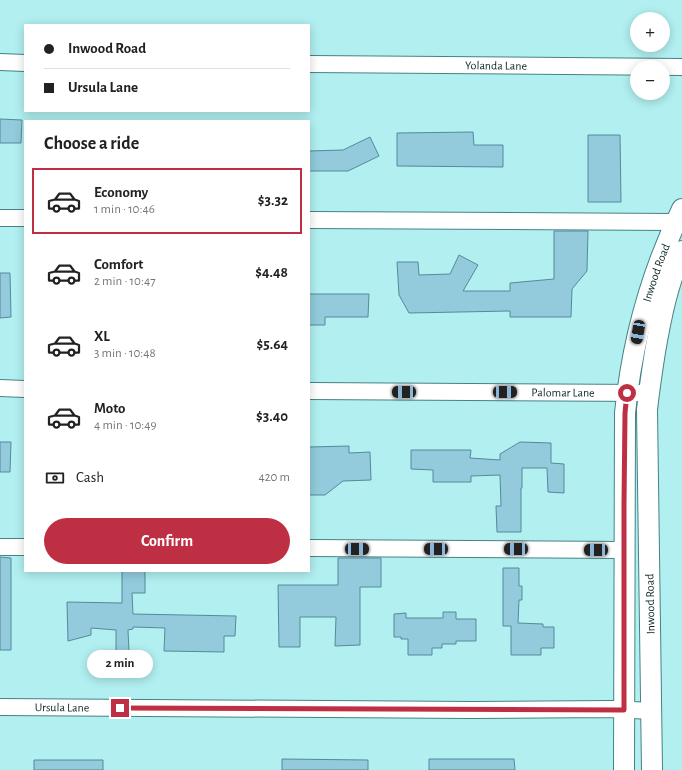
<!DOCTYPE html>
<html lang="en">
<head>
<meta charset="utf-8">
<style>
	:root { --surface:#fff; --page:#f2f2f2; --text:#222; --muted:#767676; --line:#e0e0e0; --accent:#bf2f44 }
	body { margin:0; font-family:"Alegreya Sans",sans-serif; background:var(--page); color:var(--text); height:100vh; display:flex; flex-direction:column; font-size:15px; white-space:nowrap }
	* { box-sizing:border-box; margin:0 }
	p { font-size:13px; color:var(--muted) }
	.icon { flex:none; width:22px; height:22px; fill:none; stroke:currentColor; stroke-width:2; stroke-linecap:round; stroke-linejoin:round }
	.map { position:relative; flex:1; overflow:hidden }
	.panel { position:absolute; left:24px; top:120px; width:286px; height:452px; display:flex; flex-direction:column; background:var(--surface); border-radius:0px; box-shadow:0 2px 10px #0003 }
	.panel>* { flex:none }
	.hud { position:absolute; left:24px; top:24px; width:286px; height:88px; border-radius:0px; box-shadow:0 2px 10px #0003; display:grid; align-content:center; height:88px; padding:0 20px; background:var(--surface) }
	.fabs { position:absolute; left:630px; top:12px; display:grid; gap:8px }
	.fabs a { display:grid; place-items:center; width:40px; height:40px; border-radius:50%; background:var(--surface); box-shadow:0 2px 10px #0003; font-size:20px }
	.end { position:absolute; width:18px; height:18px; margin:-9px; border:5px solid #bf2f44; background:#fff; box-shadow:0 0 0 2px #fff }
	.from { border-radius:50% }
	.bubble { position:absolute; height:28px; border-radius:14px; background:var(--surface); box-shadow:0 2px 10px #0003; font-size:13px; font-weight:700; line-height:28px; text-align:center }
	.car { position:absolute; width:12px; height:24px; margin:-12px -6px; border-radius:5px; box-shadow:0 0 3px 1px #0007; background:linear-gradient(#222 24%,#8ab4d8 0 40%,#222 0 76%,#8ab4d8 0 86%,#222 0) }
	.hud b { display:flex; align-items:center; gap:14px; height:38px; font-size:15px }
	.hud b+b { border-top:1px solid var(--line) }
	.hud i { width:10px; height:10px; background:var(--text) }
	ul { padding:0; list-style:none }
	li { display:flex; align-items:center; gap:12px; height:66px; margin:0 8px 6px; padding:0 12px; border:2px solid transparent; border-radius:0px }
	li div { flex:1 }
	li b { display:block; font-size:15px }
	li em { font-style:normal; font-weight:700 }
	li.current { border-color:var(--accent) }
	li>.icon { width:36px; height:36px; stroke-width:1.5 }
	h2 { padding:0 20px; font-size:18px; line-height:48px }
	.pay { display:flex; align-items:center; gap:10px; height:44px; padding:0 20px; font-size:15px }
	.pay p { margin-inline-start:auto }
	.action { display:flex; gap:8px; margin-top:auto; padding:8px 20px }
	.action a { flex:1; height:46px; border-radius:24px; background:var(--accent); color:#fff; font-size:16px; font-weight:700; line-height:46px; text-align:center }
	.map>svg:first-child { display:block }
	.building { fill:#93cbdc; stroke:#548a9a }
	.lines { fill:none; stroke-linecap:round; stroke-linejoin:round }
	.minor-casing { stroke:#468284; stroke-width:18 }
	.major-casing { stroke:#468284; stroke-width:22 }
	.minor { stroke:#fff; stroke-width:16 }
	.major { stroke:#fff; stroke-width:20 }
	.route { stroke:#bf2f44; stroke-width:5 }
	.labels { text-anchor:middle; stroke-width:3; stroke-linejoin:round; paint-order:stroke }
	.street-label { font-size:12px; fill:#0c2627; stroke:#fff }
</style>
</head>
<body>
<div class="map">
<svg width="682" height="770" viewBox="0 0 682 770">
	<rect width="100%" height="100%" fill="#b1eff0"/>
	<path class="building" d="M0 119 22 120 21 143H0Z
		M473 132 474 145H503V167L397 166V133Z
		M588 135H620L621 202H588Z
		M370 137 379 156 348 171H309V151L343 150Z
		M554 231H588L587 271 572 289 571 317H510V311L409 313 399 295 397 262H418L419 275 450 274 459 255 478 265 463 291H510V283L554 279Z
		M0 273H10L11 317 0 318Z
		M309 294H369L368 317H325V325H309Z
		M0 442H11L10 472H0Z
		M520 442 551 443V463L564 464V493L548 492 547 468H522V488H521V532H497L496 506H501L500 475 471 476V482H433V470L411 469V450H471L470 458 500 460V454Z
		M349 446V453L370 452 371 480 343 481 325 495H309V447Z
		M0 557 11 558V650H0Z
		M338 558H381V587H360V645L335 646 336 617H300V647H279L278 585H338Z
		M503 568H519V586H522V600H519L518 623 543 624V627H554V648H541V655H511V626H503Z
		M122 571H145V593H132L133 614 236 616 235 636H224V652L164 651 165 628 133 627V629L128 630 129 652H116V630L91 628V635L68 641 67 602 122 603Z
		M443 612H456V619H476V641H456V644H442V648H432V655H408V639H401V637H394V614L406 613V618H443Z
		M282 759 368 760V770H282Z
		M429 759H514L515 770H429Z
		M34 760H103V770H34Z"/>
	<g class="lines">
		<defs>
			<g id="minor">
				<path d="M0 62 25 63"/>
				<path id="s1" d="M309 64 682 67"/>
				<path d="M0 218H25"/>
				<path d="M309 220 675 222"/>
				<path d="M0 388 25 389"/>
				<path id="s2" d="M309 391 648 393"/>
				<path d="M0 547H25"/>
				<path d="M309 548 624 550"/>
				<path id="s3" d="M0 707 472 710 612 709 652 711"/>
			</g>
			<g id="major">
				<path id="s4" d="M624 770 625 413C632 342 651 273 682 209"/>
				<path d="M652 770 647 410C649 391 652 371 655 352 661 317 668 283 682 251"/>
			</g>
		</defs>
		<use href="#minor" class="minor-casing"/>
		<use href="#major" class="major-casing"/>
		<use href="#minor" class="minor"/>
		<use href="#major" class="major"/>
	</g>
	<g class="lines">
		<path class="route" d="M120 708 624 710V504L625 413 627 393"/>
	</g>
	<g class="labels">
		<g class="street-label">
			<text dy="4" stroke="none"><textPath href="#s1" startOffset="187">Yolanda Lane</textPath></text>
			<text dy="4" stroke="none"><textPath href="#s4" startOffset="501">Inwood Road</textPath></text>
			<text dy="4" stroke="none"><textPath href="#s2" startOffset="254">Palomar Lane</textPath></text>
			<text transform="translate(650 604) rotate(-91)" y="4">Inwood Road</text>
			<text dy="4" stroke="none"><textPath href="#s3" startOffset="62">Ursula Lane</textPath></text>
		</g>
	</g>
</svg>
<div class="fabs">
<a>+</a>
<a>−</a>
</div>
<i class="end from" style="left:627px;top:393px"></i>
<i class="end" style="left:120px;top:708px"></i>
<div class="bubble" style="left:87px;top:650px;width:66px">2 min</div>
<i class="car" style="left:638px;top:332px;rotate:190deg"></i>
<i class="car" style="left:404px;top:392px;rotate:270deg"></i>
<i class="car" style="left:505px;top:392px;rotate:90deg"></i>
<i class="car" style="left:357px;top:549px;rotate:90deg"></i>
<i class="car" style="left:436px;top:549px;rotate:270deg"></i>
<i class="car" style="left:516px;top:549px;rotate:270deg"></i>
<i class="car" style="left:596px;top:550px;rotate:270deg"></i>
<div class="hud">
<b><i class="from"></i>Inwood Road</b>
<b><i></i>Ursula Lane</b>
</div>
<section class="panel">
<h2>Choose a ride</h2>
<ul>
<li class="current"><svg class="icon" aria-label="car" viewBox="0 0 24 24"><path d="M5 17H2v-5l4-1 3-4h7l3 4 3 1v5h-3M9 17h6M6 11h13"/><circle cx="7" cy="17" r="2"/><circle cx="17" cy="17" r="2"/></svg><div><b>Economy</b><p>1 min · 10:46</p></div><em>$3.32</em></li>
<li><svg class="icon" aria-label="car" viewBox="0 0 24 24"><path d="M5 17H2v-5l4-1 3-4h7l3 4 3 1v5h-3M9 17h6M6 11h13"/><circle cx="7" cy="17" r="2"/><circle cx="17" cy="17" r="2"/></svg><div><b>Comfort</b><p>2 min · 10:47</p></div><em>$4.48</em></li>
<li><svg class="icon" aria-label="car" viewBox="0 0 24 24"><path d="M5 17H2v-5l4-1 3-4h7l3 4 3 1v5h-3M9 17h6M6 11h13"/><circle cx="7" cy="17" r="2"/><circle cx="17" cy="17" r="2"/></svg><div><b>XL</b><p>3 min · 10:48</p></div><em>$5.64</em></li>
<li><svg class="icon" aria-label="car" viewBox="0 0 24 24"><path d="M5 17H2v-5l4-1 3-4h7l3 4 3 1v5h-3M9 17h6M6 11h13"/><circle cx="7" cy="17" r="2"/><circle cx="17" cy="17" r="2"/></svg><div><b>Moto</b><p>4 min · 10:49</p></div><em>$3.40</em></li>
</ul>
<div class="pay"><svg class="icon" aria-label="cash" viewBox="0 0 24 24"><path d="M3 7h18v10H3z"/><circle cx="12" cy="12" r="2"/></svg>Cash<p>420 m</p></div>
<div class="action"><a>Confirm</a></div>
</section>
</div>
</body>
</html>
